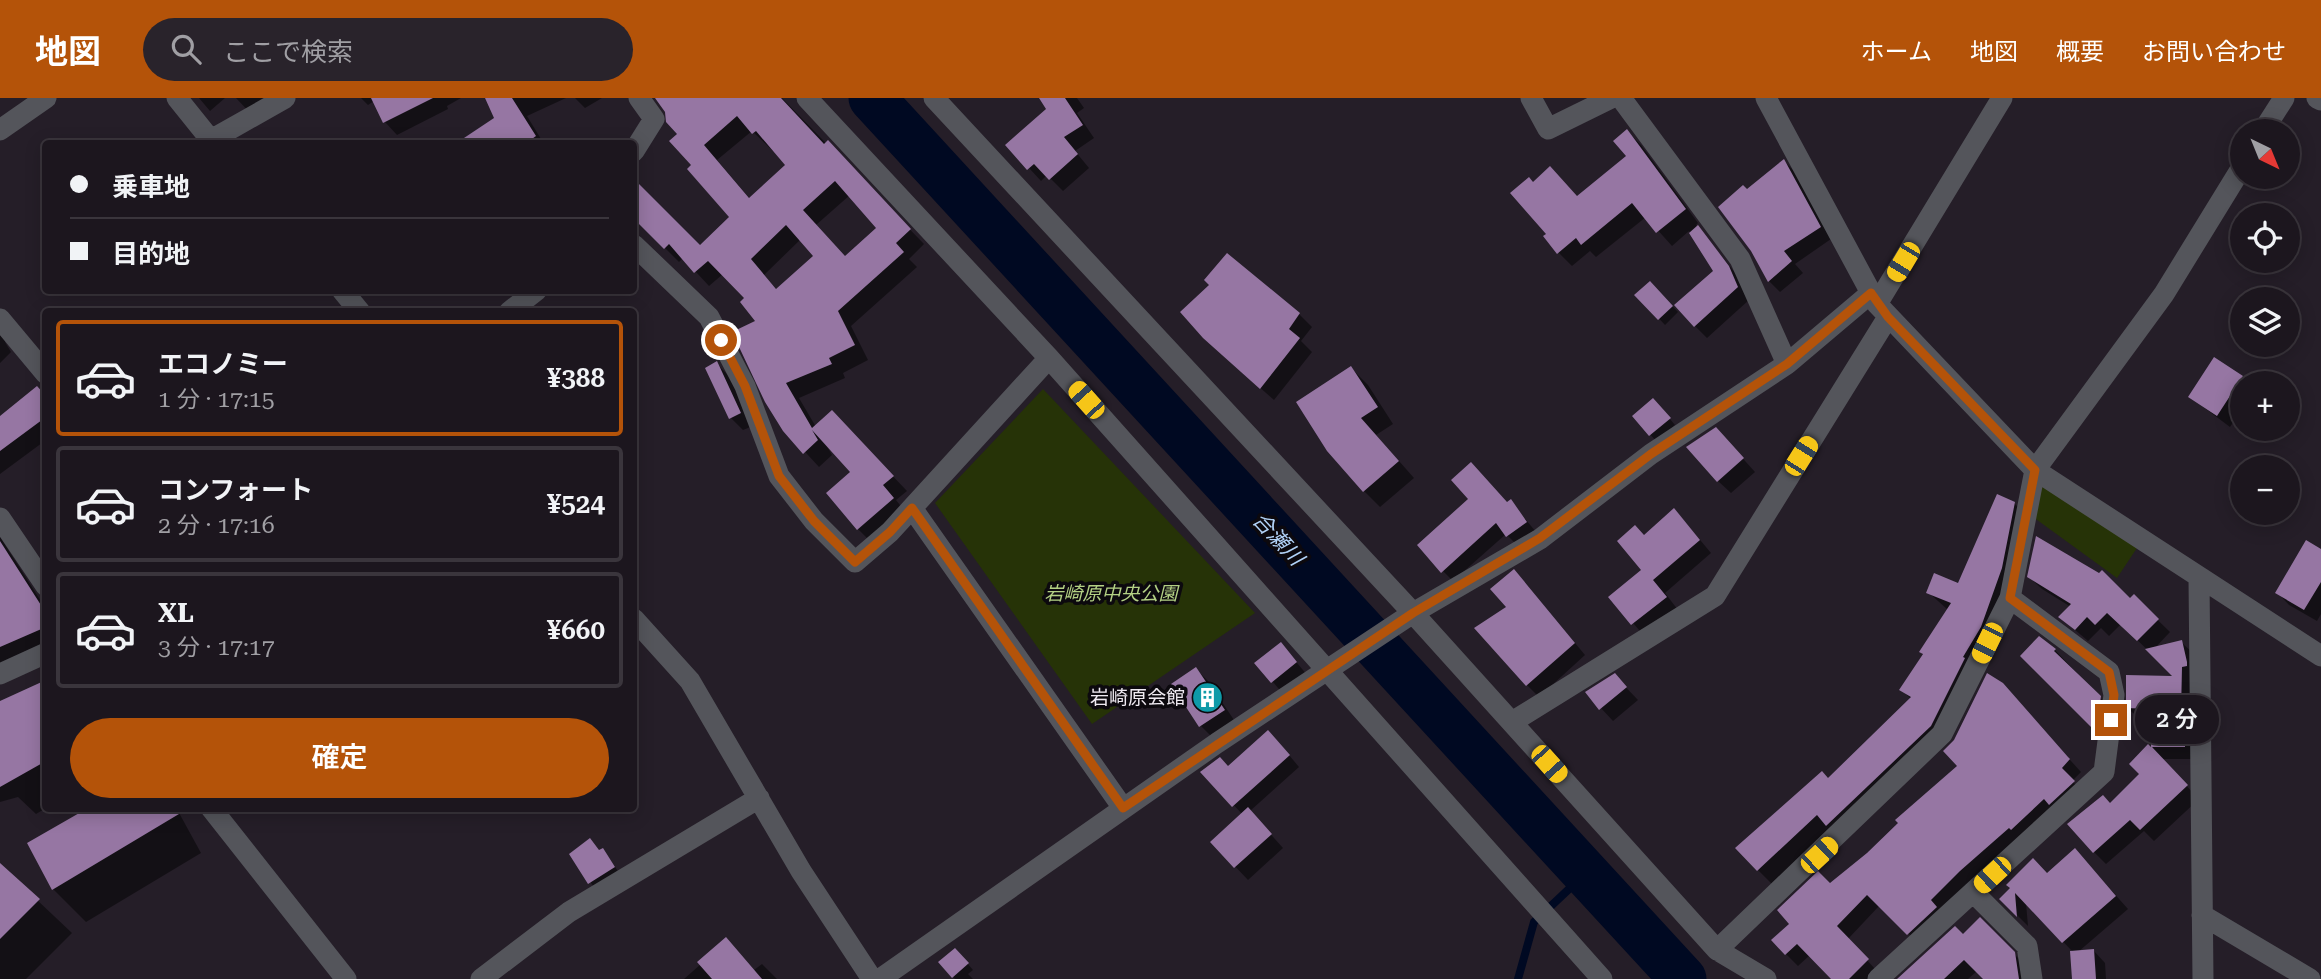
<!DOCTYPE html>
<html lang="ja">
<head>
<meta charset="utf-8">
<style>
	:root { --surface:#1c161e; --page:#29232b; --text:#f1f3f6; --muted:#a09fa4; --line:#3a353c; --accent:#b45309 }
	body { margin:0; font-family:"Roboto Serif","Noto Sans JP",serif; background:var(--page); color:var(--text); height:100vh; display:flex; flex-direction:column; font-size:26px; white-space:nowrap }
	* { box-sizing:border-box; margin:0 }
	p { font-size:23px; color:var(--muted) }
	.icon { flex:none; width:38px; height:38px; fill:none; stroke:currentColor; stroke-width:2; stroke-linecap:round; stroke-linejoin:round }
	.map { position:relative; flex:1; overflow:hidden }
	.details { position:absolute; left:42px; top:210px; width:595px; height:504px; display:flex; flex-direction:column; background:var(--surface); border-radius:7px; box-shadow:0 4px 18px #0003,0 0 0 2px var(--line) }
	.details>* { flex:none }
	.guide { position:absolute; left:42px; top:42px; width:595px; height:154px; border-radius:7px; box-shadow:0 4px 18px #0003,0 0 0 2px var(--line); display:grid; align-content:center; height:154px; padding:0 28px; background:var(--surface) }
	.needle { width:46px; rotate:137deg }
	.tools { position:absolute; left:2230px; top:21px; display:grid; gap:14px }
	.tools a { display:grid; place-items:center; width:70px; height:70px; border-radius:50%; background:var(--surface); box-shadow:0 4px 18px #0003,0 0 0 2px var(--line); font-size:35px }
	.end { position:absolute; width:32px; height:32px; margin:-16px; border:9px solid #b45309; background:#fff; box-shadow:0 0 0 4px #fff }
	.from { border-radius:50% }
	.bubble { position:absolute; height:49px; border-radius:24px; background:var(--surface); box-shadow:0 4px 18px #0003,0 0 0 2px var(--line); font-size:23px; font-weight:600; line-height:49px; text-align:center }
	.car { position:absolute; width:21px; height:42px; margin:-21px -10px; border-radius:9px; box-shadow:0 0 5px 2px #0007; background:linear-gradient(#f5c518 24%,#345 0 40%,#f5c518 0 76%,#345 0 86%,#f5c518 0) }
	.guide b { display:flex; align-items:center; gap:24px; height:66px; font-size:26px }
	.guide b+b { border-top:2px solid var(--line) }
	.guide i { width:18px; height:18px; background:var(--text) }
	ul { padding:12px 0 0; list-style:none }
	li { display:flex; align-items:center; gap:21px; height:116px; margin:0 14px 10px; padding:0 14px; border:4px solid var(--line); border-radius:7px }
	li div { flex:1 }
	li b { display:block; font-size:26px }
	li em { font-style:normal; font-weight:600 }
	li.selected { border-color:var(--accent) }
	li>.icon { width:63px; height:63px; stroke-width:1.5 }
	.action { display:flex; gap:14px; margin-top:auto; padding:14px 28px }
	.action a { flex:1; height:80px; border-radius:42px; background:var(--accent); color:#fff; font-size:28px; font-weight:600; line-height:80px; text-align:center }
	header { display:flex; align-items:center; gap:42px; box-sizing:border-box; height:98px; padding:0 35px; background:var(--accent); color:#fff }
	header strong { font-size:33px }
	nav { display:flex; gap:38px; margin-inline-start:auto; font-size:24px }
	.search { width:490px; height:63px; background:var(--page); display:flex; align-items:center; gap:18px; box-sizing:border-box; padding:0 24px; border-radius:38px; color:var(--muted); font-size:26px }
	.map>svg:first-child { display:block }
	.green { fill:#263307 }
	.shadow { fill:#0007; fill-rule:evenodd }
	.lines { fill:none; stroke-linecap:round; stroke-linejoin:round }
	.stream { stroke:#000922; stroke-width:8 }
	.river { stroke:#000922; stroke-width:47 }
	.building { fill:#9676a3; fill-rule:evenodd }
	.minor { stroke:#54555b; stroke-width:21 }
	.route { stroke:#b45309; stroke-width:9 }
	.labels { text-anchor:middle; stroke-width:7; stroke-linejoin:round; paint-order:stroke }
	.park-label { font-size:19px; font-style:italic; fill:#b3d084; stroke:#0c090e }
	.poi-label { font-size:19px; fill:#efeaf1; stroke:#0c090e; text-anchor:end }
	.water-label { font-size:21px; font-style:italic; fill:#b1d2f7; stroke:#0c090e }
</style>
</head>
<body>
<header>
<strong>地図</strong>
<div class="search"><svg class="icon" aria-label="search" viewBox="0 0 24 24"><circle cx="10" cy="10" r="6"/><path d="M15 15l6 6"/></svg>ここで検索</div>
<nav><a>ホーム</a><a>地図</a><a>概要</a><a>お問い合わせ</a></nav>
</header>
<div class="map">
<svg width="2321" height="881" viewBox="0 0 2321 881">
	<rect width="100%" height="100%" fill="#251e28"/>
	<path class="green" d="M1043 291 1255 515 1092 626 935 405Z
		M2044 383 2139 447 2117 480 2033 419Z"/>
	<path class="shadow" d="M199 0H225L210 13Z
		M236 0H276L253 18Z
		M361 0H461L447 8 448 11 397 37 385 24 374 3 368 7Z
		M487 0H566L527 18 544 46H474L497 21Z
		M575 0H602L585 10Z
		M656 0H782L924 146 909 161 917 169 851 228 868 262 843 275 845 280 799 300 816 329H846L907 393 896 402 907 416 872 445 858 431 853 374 825 345 832 357 819 369 785 332 758 223 747 200 723 176 709 188 683 160 679 164 634 119V84L700 150 731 119 693 67 680 37ZM752 33 788 67 750 101 717 62ZM850 97 878 130 845 160 816 127ZM801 141 816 158 777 192 764 177Z
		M1041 0H1077L1084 10 1077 15 1094 40 1075 53 1089 70 1063 93 1047 77 1041 83 1008 47 1049 12Z
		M1627 33 1641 47 1698 125 1696 127 1741 182 1749 202 1707 240 1695 228 1715 173 1689 133 1672 148 1646 119 1596 159 1590 153 1572 168 1558 154 1548 136 1534 86 1578 100 1628 59Z
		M1784 63 1795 74 1831 141 1795 166 1803 175 1780 194 1769 183 1747 93Z
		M1650 185 1678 214 1665 227 1637 197Z
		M1299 216 1312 229 1301 243 1312 254 1274 302 1215 250Z
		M0 228 6 235 5 244 11 254 0 265Z
		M717 266 729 278 753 328 743 332 731 320Z
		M1351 270 1368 287 1393 326 1376 337 1414 380 1380 409 1364 393Z
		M2242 280 2247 285H2242V311L2230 329 2190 299Z
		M46 299V342L0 376V320Z
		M1659 308 1675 327 1656 343 1634 318Z
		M1728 344 1755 374 1731 395 1718 383Z
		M1470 401 1508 406 1511 404 1536 434 1518 448 1506 436 1453 483 1443 473Z
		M2014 405 2030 421 1946 643 1773 787 1758 772 1828 682 1911 601 1902 592 1948 512 1928 494 1959 487Z
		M1686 425 1711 455 1665 495 1678 512 1645 539 1611 499 1644 472V438Z
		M0 439 46 511V546L0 567Z
		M2321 453V516L2317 523 2289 507 2277 494Z
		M2029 479 2130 502 2134 499 2170 534 2155 550 2181 544 2194 556 2197 661H2161L2199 701 2154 743 2144 733 2106 766 2094 754 2110 707 2141 676 2153 653V622H2140L2128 610 2176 580 2121 526 2109 538 2101 530 2088 543 2060 519 2071 509 2042 491Z
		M1526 486 1585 557 1539 599 1527 587 1509 509Z
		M2039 541 2055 552 2112 612 2105 640 2022 558Z
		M1281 546 1308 578 1284 597 1257 565Z
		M1196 571 1208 583 1236 625 1213 640 1200 627Z
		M1615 578 1638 602 1613 623 1587 595Z
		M46 584V710L36 716 18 699 0 704V605Z
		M2014 600 2081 674 2072 683 2085 696 1920 847 1880 807 1848 841 1884 881H1834L1810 857 1798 868 1786 856 1830 787 1869 756 1959 668Z
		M1279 645 1299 669 1250 713 1283 750 1248 782 1212 744 1243 717 1203 674 1228 670Z
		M178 713 201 755 86 824 53 791 29 745Z
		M603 752 620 776 595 791 572 756Z
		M2087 765 2128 811 2078 854 2094 853 2105 865 2106 881H2074L2072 853 2026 805 2028 828 2001 801 2047 777Z
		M0 767 72 835 26 881H0Z
		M1980 822 2026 868 2029 881H1985L1977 873 1968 881H1900L1963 838Z
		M961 858 973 872 968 876 973 881H955L941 864Z
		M701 866 754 872 762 866 777 881H684Z"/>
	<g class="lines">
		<path class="stream" d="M1518 881 1534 824 1586 775"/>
		<path class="river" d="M872 0 1683 881"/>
	</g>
	<path class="building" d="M371 0H433L383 25Z
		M485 0H512L536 38 525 46H455L494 20Z
		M655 0H781L824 46 828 42 911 131 896 145 904 154 838 213 855 247 829 260 832 266 786 285 812 330 832 312 894 378 883 387 894 400 857 432 826 395 850 374 812 332 818 342 803 356 783 333 765 304 732 234 755 223 740 204 744 200 708 163 694 175 669 146 664 151 634 121V81L700 147 729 119 687 71 691 67 669 43 677 36 666 24 665 14ZM737 18 752 36 756 33 785 67 749 100 704 47ZM835 83 876 130 845 158 803 112ZM786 127 813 158 776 191 751 161Z
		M1039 0H1065L1083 27 1064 39 1078 56 1049 82 1034 66 1027 72 1005 47 1046 11Z
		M1627 31 1686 111 1656 135 1632 105 1581 147 1576 140 1557 156 1543 138 1546 136 1510 95 1529 79 1533 84 1550 68 1577 98 1626 58 1613 43Z
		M1784 61 1821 129 1784 153 1792 163 1768 184 1751 153 1718 109 1743 87 1747 91Z
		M1698 127 1729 168 1738 189 1694 229 1674 207 1713 173 1689 135Z
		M1227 155 1300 215 1289 231 1300 240 1260 291 1203 240 1180 214 1209 187 1204 182Z
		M1650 183 1673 208 1658 222 1634 197Z
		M2214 259 2243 278 2217 318 2188 299Z
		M717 263 741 315 729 321 705 270Z
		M1351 268 1378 309 1361 320 1399 363 1363 394 1327 353 1296 304Z
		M37 288 46 298V319L0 353V318Z
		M1653 300 1671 320 1649 338 1632 318Z
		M1716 329 1744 360 1717 384 1686 349Z
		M1471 364 1507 404 1511 401 1527 424 1506 439 1496 425 1441 475 1417 447 1468 401 1451 382Z
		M1997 396 2015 404 2002 470 1981 529 1963 559 1965 560 1931 628 1826 728 1817 717 1757 773 1735 750 1822 673 1828 680 1911 599 1899 592 1923 556 1919 554 1951 505 1926 495 1934 475 1958 485Z
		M1674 410 1700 442 1653 482 1667 499 1631 527 1608 499 1641 472 1617 443 1635 427 1644 437Z
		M2036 438 2099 475 2102 472 2130 500 2134 496 2159 521 2137 543 2107 515 2095 527 2087 519 2075 532 2058 519 2071 506 2027 479Z
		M2306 442 2321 451V484L2304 512 2275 495Z
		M0 443 46 515V529L0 549Z
		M1514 471 1575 545 1526 588 1474 530 1506 509 1490 491Z
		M2039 538 2056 551 2054 553 2101 598 2098 621 2091 629 2020 558Z
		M2182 542 2187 564V568L2182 569 2181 615H2185V649H2152L2188 687 2140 732 2130 722 2093 755 2067 726 2103 697 2110 705 2139 676 2129 666 2148 646 2151 649V611L2126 610V577L2172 578 2145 551Z
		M1281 544 1297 564 1271 585 1254 565Z
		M1196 569 1225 612 1199 629 1171 586Z
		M1615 575 1627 589 1599 612 1585 594Z
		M1987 575 2003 585 2068 659 2070 661 2062 670 2075 683 2049 707 2044 701 2011 732 2009 730 1960 773 1931 802 1937 809 1907 837 1867 797 1837 828 1869 861 1849 881H1831L1797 846 1785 857 1771 842 1789 826 1777 812 1818 773 1830 785 1867 755 1898 725 1895 722 1957 668 1943 653 1954 642Z
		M46 582V663L0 689V603Z
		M1268 632 1290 657 1232 709 1200 674 1220 659 1228 668Z
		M1248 709 1272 736 1234 770 1210 744Z
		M88 710H189L52 792 27 745Z
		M590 740 599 752 603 750 615 769 588 786 569 756Z
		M2075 750 2116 798 2062 845 2015 795 2017 819 1999 801 2010 790 2006 787 2033 760 2047 775Z
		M0 765 40 801 0 841Z
		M1980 819 2015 854 2019 881H1983L1964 862 1944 881H1897L1955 828 1963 836Z
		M726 839 762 881H712L697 864Z
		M955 850 969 865 952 880 938 864Z
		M2094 851 2096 881H2072L2070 853Z"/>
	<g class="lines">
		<path class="minor" d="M177 0 214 46
			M807 0 1049 260 1602 881
			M934 0 1413 515 1717 852 1766 881
			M1531 0 1548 31 1611 0
			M1766 0 1877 206 2035 372 2321 558
			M2317 0 2321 2
			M0 32 46 0
			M2263 33 2284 0
			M211 42 285 0
			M634 53 654 21 639 0
			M634 147 709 219 745 288 779 378 814 423 855 464 890 434 1049 260
			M342 192 360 214
			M1877 206 2002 0
			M509 214 537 192
			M0 221 46 276
			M1787 266 1871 195
			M912 410 1123 710
			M0 420 46 488
			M2199 481 2203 881
			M634 521 690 583 801 773 872 881
			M0 576 46 555
			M1512 624 1715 498 1888 219
			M211 710 346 881
			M1973 794 2027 848 2032 881
			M2202 817 2310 881
			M1717 852 1942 636 2010 500 2035 372 2164 196 2242 69
			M481 881 569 814 759 700
			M880 881 1217 645 1413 515 1540 441 1651 356 1787 266 1740 161 1621 0
			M1878 881 2104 674 2114 597 2109 574 2010 500"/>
	</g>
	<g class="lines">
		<path class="route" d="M721 242 745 288 779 378 814 423 855 464 890 434 912 410 1123 710 1413 515 1540 440 1651 356 1787 266 1871 195 1888 219 2035 372 2010 500 2109 574 2114 597 2111 622"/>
	</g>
	<defs>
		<symbol id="building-disc" viewBox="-11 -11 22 22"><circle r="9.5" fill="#0f9aa8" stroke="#0c090e"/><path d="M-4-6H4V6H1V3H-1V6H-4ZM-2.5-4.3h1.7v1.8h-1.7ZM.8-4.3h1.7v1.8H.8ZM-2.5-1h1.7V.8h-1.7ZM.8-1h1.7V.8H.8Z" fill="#fff"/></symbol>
	</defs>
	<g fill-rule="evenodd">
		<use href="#building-disc" x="1190" y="582" width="35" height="35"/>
	</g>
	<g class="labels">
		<g class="park-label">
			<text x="1111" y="502">岩崎原中央公園</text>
		</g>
		<g class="poi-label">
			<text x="1185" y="606">岩崎原会館</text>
		</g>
		<g class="water-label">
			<text transform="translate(1278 441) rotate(47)" y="7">合瀬川</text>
		</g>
	</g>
</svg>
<div class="tools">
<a><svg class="needle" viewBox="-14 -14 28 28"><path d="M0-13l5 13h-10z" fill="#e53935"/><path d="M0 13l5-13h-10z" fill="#a09fa4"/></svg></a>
<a><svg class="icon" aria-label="locate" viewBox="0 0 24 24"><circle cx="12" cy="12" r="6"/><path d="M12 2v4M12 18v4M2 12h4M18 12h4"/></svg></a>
<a><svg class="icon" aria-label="layers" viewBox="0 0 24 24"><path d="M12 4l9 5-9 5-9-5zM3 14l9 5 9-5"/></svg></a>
<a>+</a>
<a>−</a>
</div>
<i class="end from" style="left:721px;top:242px"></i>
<i class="end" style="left:2111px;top:622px"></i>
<div class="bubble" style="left:2135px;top:597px;width:84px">2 分</div>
<i class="car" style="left:1903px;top:164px;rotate:211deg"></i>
<i class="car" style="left:1086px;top:302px;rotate:318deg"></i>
<i class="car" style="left:1801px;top:358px;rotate:32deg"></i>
<i class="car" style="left:1987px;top:545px;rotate:206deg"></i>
<i class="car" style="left:1549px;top:666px;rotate:138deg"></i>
<i class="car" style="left:1819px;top:757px;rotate:47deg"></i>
<i class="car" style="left:1992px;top:777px;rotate:227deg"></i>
<div class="guide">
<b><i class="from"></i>乗車地</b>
<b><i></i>目的地</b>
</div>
<section class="details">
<ul>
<li class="selected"><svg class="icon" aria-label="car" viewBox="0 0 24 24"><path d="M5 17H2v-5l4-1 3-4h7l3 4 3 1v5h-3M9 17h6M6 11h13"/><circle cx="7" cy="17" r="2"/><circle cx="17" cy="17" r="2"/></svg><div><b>エコノミー</b><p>1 分 · 17:15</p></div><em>¥388</em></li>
<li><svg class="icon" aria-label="car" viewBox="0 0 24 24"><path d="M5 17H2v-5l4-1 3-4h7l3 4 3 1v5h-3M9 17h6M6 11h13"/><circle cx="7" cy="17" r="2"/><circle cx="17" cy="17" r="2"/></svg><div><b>コンフォート</b><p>2 分 · 17:16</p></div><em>¥524</em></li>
<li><svg class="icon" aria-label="car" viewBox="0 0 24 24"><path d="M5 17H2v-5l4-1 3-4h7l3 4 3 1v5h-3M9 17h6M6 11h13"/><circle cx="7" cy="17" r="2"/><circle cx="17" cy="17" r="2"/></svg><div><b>XL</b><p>3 分 · 17:17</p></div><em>¥660</em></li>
</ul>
<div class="action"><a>確定</a></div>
</section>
</div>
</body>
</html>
